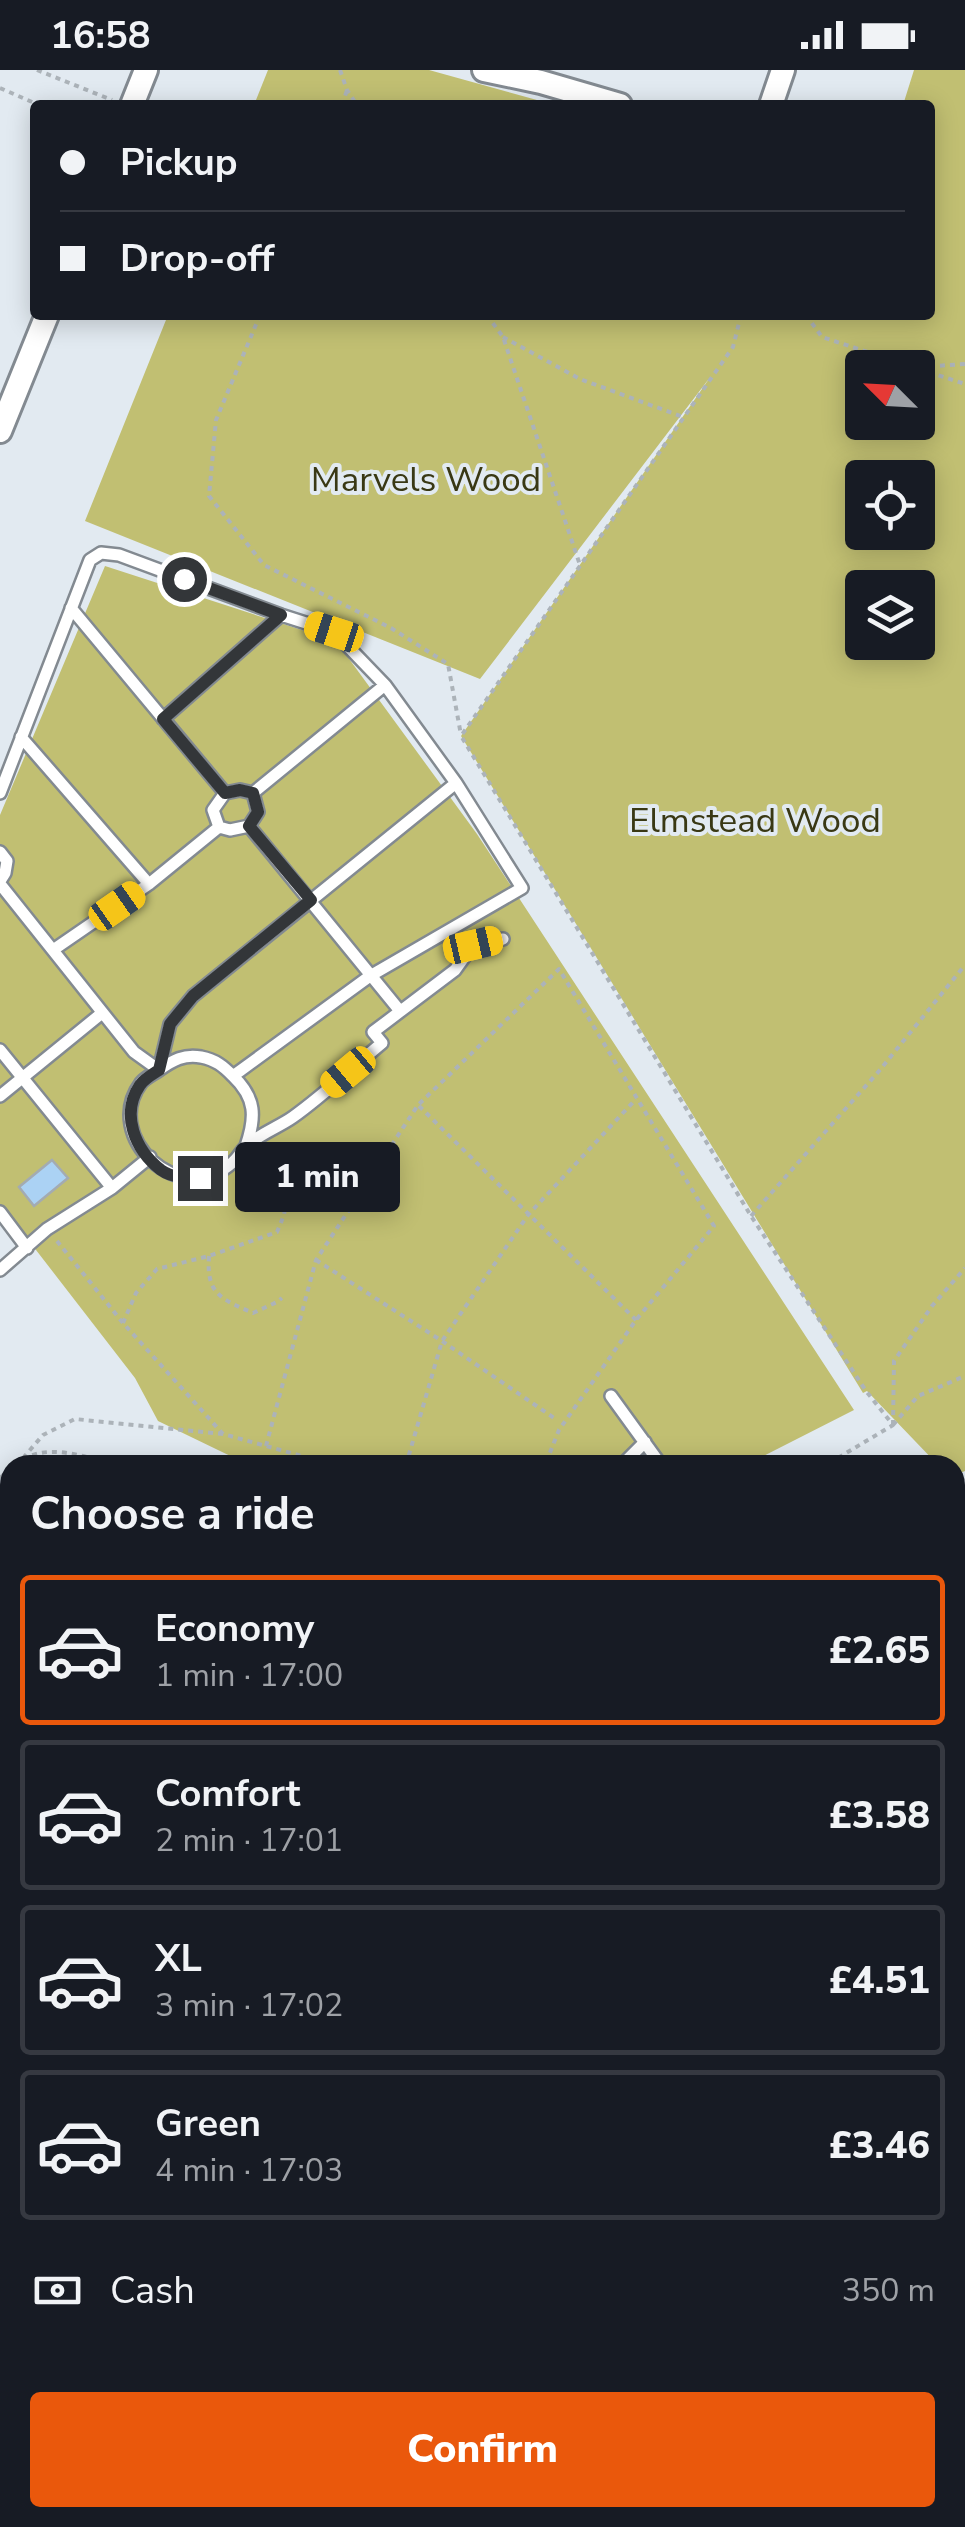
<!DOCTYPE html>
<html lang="en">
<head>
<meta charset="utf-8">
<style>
	:root { --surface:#171b24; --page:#20242c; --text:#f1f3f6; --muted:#9ea1a6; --line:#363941; --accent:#ea580c }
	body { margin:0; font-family:"Nunito Sans",sans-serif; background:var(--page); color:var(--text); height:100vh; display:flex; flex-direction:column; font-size:38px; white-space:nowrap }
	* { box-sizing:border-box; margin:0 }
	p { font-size:32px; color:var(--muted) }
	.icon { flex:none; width:55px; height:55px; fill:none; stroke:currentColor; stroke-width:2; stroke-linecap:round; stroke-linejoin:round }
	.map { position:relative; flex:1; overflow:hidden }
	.sheet { position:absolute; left:0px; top:1385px; width:965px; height:1072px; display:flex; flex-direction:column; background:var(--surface); border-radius:30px 30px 0 0; box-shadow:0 5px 25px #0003 }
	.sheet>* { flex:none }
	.hud { position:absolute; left:30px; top:30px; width:905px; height:220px; border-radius:10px; box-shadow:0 5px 25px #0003; display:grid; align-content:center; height:220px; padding:0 30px; background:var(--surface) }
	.needle { width:65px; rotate:294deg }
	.fabs { position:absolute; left:845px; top:280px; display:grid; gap:20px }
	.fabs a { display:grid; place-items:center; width:90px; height:90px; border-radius:10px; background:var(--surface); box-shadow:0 5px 25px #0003; font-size:50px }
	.end { position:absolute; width:45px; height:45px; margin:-22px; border:12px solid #333639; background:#fff; box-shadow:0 0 0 5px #fff }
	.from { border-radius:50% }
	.bubble { position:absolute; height:70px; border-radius:10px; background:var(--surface); box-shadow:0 5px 25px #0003; font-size:32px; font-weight:800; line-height:70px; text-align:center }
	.car { position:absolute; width:30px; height:60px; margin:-30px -15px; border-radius:12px; box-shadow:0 0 8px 2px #0007; background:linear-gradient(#f5c518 24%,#345 0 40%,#f5c518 0 76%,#345 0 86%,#f5c518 0) }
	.hud b { display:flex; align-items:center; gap:35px; height:95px; font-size:38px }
	.hud b+b { border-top:2px solid var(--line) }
	.hud i { width:25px; height:25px; background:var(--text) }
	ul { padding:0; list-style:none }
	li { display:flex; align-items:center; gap:30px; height:150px; margin:0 20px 15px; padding:0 10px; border:5px solid var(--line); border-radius:10px }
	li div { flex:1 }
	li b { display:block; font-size:38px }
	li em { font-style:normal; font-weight:800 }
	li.on { border-color:var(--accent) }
	li>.icon { width:90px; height:90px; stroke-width:1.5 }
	h2 { padding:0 30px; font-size:45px; line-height:120px }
	.pay { display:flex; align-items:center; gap:25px; height:110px; padding:0 30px; font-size:38px }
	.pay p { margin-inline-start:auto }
	.cta { display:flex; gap:20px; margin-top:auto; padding:20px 30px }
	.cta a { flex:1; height:115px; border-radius:10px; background:var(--accent); color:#fff; font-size:40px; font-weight:800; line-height:115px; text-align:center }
	.status { display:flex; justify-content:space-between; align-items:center; height:70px; padding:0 50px; background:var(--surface); direction:ltr }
	.status svg { height:28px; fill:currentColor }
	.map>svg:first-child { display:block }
	.green { fill:#c1bf72; fill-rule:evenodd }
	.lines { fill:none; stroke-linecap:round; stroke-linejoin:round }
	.stream { stroke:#75b7ee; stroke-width:5 }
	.building { fill:#abd2f4; stroke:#a3abb2; stroke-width:2.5 }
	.service-casing { stroke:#838a91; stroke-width:16 }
	.minor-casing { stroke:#838a91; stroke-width:28 }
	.path { stroke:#acb3b9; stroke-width:4; stroke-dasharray:5 5; stroke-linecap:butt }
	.service { stroke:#fff; stroke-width:11 }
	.minor { stroke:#fff; stroke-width:22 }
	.rail { stroke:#73787c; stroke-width:5 }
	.route { stroke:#333639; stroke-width:12 }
	.labels { text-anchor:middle; stroke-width:8; stroke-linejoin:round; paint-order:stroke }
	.park-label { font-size:35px; fill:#393814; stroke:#e2eaf1 }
</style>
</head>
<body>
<div class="status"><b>16:58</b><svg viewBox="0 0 49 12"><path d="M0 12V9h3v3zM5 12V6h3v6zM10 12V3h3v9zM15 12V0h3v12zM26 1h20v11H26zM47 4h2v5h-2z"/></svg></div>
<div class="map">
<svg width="965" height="2457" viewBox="0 0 965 2457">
	<rect width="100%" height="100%" fill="#e2eaf1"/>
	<path class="green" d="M268 0H429L555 35H254Z
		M914 0H965V1401L955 1405V1395H938L867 1321 863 1323 461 666 711 306 480 609 85 451 168 245H930V35H903ZM862 298H918V352H862ZM862 408H918V462H862ZM862 518H918V572H862Z
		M105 496 336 571 477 764 854 1340 746 1395H249L158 1351 135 1308 19 1158 0 1150V745Z
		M10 1413V1649L0 1654V1422Z
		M965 1502V2457H295L299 2448H955V1505Z"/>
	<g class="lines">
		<path class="stream" d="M810 2457 812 2448"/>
	</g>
	<path class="building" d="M52 1090 68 1108 34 1136 19 1117Z"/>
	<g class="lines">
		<defs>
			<path id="service" d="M71 538 225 723 213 740 219 757 230 760 249 756 400 941
				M163 649 281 545 334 562 385 615
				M21 667 149 814
				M0 723 90 490 101 483 119 485 281 545
				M225 723 240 720 253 723 258 742 249 756
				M0 782 7 791 5 803 0 811
				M0 814 134 982 159 1000 170 954 193 926 456 713 385 615 253 723
				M53 880 149 814 219 757
				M0 980 112 1118
				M233 1006 370 906 522 818 456 713
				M0 1026 102 943
				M246 1076C256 1047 256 1028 233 1006 223 996 216 990 201 987 184 984 173 990 159 1000 153 1004 145 1008 141 1013 101 1067 180 1141 233 1092 239 1087 242 1079 248 1075 261 1063 279 1057 293 1047 324 1025 353 997 382 973L373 962 455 900 473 875 503 869
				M0 1142 27 1178
				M0 1200 47 1159 112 1118 150 1087
				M611 1326 661 1395
				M622 1395 645 1372
				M0 1474 10 1465
				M0 1551 10 1562
				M0 1592 10 1588"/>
			<path id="minor" d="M484 0 541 12 620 35
				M132 35 146 0
				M771 35 783 0
				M0 361 47 245
				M0 2036 10 2032
				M0 2178 10 2147
				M291 2457 294 2448"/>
		</defs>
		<use href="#service" class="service-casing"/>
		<use href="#minor" class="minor-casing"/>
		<path class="path" d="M37 0 112 30
			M340 0 347 20 357 35
			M0 18 39 35
			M342 35 347 20
			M260 245 216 350 209 426 264 495 391 558 448 594 461 665
			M487 245 503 267 580 495
			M741 245 733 277 461 666 751 1146 866 1321 893 1355 826 1395
			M806 245 822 267 965 314
			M503 267 580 309 683 347
			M920 297 965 294
			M419 1036 636 1250
			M751 1146 879 1001 965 895
			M57 1171 123 1253 223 1364 334 1395
			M209 1186C206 1224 221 1229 253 1243L277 1232 282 1228
			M316 1190 442 1271 557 1350
			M123 1253 136 1223 157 1199 209 1186 277 1162 284 1145 288 1118 275 1101 248 1094
			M893 1355 894 1291 932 1236 965 1198
			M893 1355 918 1326 965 1306
			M266 1376 316 1190 418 1035 559 899 714 1156 636 1250 559 1360 545 1395
			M23 1388 43 1365 75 1349 223 1364
			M15 1395C44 1370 84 1387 117 1395
			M406 1395 442 1271 528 1145 636 1029
			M0 1408 10 1399
			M955 1517 965 1514
			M0 1673 10 1668
			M955 1734 965 1735
			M955 1763 965 1765
			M415 2457 420 2448
			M621 2457 622 2448
			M832 2457 833 2448"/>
		<use href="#service" class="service"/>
		<use href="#minor" class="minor"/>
		<path class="rail" d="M955 1443 965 1438
			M0 1796 10 1791
			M0 1821 10 1817"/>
	</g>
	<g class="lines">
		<path class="route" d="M184 509 281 545 163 649 225 723 240 720 253 723 258 742 249 756 311 830 193 926 170 954 159 1000C153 1004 145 1008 140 1015 120 1044 135 1080 161 1100 172 1108 187 1108 200 1108"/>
	</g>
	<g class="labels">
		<g class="park-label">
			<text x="426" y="421">Marvels Wood</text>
			<text x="755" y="762">Elmstead Wood</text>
		</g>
	</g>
</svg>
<div class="fabs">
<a><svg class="needle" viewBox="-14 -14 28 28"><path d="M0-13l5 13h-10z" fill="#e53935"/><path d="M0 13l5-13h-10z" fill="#9ea1a6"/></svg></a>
<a><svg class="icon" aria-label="locate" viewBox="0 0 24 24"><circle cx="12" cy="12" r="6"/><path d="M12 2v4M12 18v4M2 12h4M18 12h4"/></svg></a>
<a><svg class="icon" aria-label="layers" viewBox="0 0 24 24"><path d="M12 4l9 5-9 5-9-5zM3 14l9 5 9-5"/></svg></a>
</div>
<i class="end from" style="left:184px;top:509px"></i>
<i class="end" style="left:200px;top:1108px"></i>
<div class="bubble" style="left:235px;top:1072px;width:165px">1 min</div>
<i class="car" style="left:334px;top:562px;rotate:288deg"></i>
<i class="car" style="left:117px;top:836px;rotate:55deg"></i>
<i class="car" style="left:473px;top:875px;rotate:77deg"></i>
<i class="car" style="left:348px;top:1002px;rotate:230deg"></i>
<div class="hud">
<b><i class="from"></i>Pickup</b>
<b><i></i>Drop-off</b>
</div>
<section class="sheet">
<h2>Choose a ride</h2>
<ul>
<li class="on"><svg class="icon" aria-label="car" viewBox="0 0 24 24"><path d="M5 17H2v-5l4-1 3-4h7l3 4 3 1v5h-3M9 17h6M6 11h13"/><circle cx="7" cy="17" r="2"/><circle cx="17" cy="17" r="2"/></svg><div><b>Economy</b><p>1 min · 17:00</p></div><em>£2.65</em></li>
<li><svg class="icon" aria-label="car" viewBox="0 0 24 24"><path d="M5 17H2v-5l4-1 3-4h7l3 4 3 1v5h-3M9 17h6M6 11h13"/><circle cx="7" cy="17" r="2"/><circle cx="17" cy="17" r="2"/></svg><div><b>Comfort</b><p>2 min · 17:01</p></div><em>£3.58</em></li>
<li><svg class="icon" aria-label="car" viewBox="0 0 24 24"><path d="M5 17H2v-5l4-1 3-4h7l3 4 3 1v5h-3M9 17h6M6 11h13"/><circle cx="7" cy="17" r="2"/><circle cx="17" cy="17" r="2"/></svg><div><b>XL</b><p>3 min · 17:02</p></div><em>£4.51</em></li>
<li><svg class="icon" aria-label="car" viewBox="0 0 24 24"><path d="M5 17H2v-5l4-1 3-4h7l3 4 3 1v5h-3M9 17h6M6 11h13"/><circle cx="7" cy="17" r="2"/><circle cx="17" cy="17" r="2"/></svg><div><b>Green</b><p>4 min · 17:03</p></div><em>£3.46</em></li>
</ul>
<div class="pay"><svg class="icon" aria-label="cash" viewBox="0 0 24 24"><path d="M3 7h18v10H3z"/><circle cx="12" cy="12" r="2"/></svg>Cash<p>350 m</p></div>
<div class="cta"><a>Confirm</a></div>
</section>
</div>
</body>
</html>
